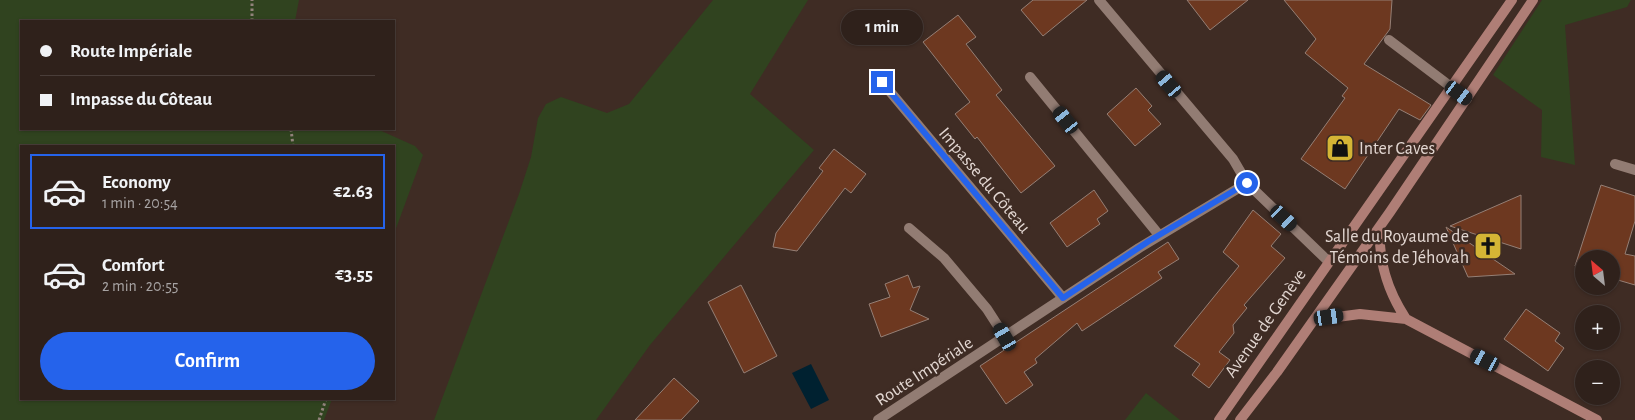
<!DOCTYPE html>
<html lang="en">
<head>
<meta charset="utf-8">
<style>
	:root { --surface:#2f211b; --page:#372924; --text:#f1f3f6; --muted:#a7a3a3; --line:#4a3e3a; --accent:#2563eb }
	body { margin:0; font-family:"Alegreya Sans",sans-serif; background:var(--page); color:var(--text); height:100vh; display:flex; flex-direction:column; font-size:19px; white-space:nowrap }
	* { box-sizing:border-box; margin:0 }
	p { font-size:16px; color:var(--muted) }
	.icon { flex:none; width:28px; height:28px; fill:none; stroke:currentColor; stroke-width:2; stroke-linecap:round; stroke-linejoin:round }
	.map { position:relative; flex:1; overflow:hidden }
	.panel { position:absolute; left:20px; top:145px; width:375px; height:255px; display:flex; flex-direction:column; background:var(--surface); border-radius:0px; box-shadow:0 1px 4px #0004,0 0 0 1px var(--line) }
	.panel>* { flex:none }
	.guide { position:absolute; left:20px; top:20px; width:375px; height:110px; border-radius:0px; box-shadow:0 1px 4px #0004,0 0 0 1px var(--line); display:grid; align-content:center; height:110px; padding:0 20px; background:var(--surface) }
	.needle { width:32px; rotate:332deg }
	.tools { position:absolute; left:1575px; top:250px; display:grid; gap:10px }
	.tools a { display:grid; place-items:center; width:45px; height:45px; border-radius:50%; background:var(--surface); box-shadow:0 1px 4px #0004,0 0 0 1px var(--line); font-size:25px }
	.end { position:absolute; width:22px; height:22px; margin:-11px; border:6px solid #2563eb; background:#fff; box-shadow:0 0 0 2px #fff }
	.from { border-radius:50% }
	.bubble { position:absolute; height:35px; border-radius:18px; background:var(--surface); box-shadow:0 1px 4px #0004,0 0 0 1px var(--line); font-size:16px; font-weight:600; line-height:35px; text-align:center }
	.car { position:absolute; width:15px; height:30px; margin:-15px -8px; border-radius:6px; box-shadow:0 0 4px 1px #0007; background:linear-gradient(#222 24%,#8ab4d8 0 40%,#222 0 76%,#8ab4d8 0 86%,#222 0) }
	.guide b { display:flex; align-items:center; gap:18px; height:48px; font-size:19px }
	.guide b+b { border-top:1px solid var(--line) }
	.guide i { width:12px; height:12px; background:var(--text) }
	ul { padding:9px 0 0; list-style:none }
	li { display:flex; align-items:center; gap:15px; height:75px; margin:0 10px 8px; padding:0 10px; border:2px solid transparent; border-radius:0px }
	li div { flex:1 }
	li b { display:block; font-size:19px }
	li em { font-style:normal; font-weight:600 }
	li.selected { border-color:var(--accent) }
	li>.icon { width:45px; height:45px; stroke-width:1.5 }
	.button { display:flex; gap:10px; margin-top:auto; padding:10px 20px }
	.button a { flex:1; height:58px; border-radius:30px; background:var(--accent); color:#fff; font-size:20px; font-weight:600; line-height:58px; text-align:center }
	.map>svg:first-child { display:block }
	.green { fill:#30431f }
	.water { fill:#002130 }
	.building { fill:#6d3820; stroke:#957f75 }
	.lines { fill:none; stroke-linecap:round; stroke-linejoin:round }
	.path { stroke:#92837c; stroke-width:3; stroke-dasharray:2.5 2.5; stroke-linecap:butt }
	.lane { stroke:#927c73; stroke-width:10 }
	.street { stroke:#927c73; stroke-width:10 }
	.secondary { stroke:#af7e76; stroke-width:10 }
	.route { stroke:#2563eb; stroke-width:6 }
	.labels { text-anchor:middle; stroke-width:5; stroke-linejoin:round; paint-order:stroke }
	.poi-label { font-size:18px; fill:#e3d7d2; stroke:#3f2c24; text-anchor:start }
	.street-label { font-size:18px; fill:#e3d7d2; stroke:#3f2c24 }
</style>
</head>
<body>
<div class="map">
<svg width="1635" height="420" viewBox="0 0 1635 420">
	<rect width="100%" height="100%" fill="#3f2c24"/>
	<path class="green" d="M0 0H299L295 21H21V129H377L415 146 423 155 394 234V146H21V399H332L324 420H0Z
		M713 0H808L750 94 814 150 650 345 596 420H434L519 194 531 157 538 118 546 104 561 97 607 113 629 104Z
		M1542 0H1631L1627 7 1565 25 1575 165 1541 157 1542 110 1493 75Z
		M1146 393 1180 420H1125Z"/>
	<path class="water" d="M811 364 829 400 811 409 792 373Z"/>
	<path class="building" d="M1033 0H1087L1043 36 1021 10Z
		M1187 0H1248L1210 30Z
		M1284 0H1392L1390 29 1364 64 1431 105 1420 120 1399 109 1345 189 1301 159 1345 98 1342 96 1348 88 1305 53 1316 39Z
		M958 15 976 37 966 44 1002 90 996 95 1055 166 1021 193 977 137 975 139 955 114 970 102 923 42Z
		M1136 88 1152 106 1148 110 1161 124 1135 146 1107 114Z
		M834 149 866 174 851 193 845 188 797 251 773 247 776 233 823 171 819 168Z
		M1601 185 1635 196V221L1625 254 1635 256V285L1611 278V259H1584V269L1575 266Z
		M1094 190 1108 211 1097 219 1100 224 1067 247 1050 223Z
		M1521 195V249L1450 226Z
		M1253 210 1281 234 1271 246 1285 258 1244 305 1247 308 1233 325 1234 333 1219 352 1230 360 1209 388 1192 375 1200 364 1174 346 1239 266 1223 252Z
		M1446 227 1515 274 1468 277Z
		M1168 242 1179 259 1158 272 1162 278 1082 331 1077 323 1035 359 1037 363 1024 372 1033 385 1006 404 980 366Z
		M908 275 913 288 920 286 910 310 929 319 881 337 869 304 890 297 885 284Z
		M741 285 777 356 744 373 708 302Z
		M1526 309 1560 333 1555 341 1564 348 1548 371 1504 339Z
		M674 378 699 401 681 420H635Z"/>
	<g class="lines">
		<path class="path" d="M252 21V0
			M291 129 293 146
			M319 420 326 399"/>
		<path class="lane" d="M1389 40 1467 99
			M1030 77 1159 235
			M882 82 1063 298
			M1615 164 1635 170
			M909 228 944 258 987 309 1005 337"/>
		<path class="street" d="M1099 0 1233 159 1247 183 1328 261
			M878 420 1139 248 1247 183"/>
		<path class="secondary" d="M1380 226C1378 261 1387 290 1406 319
			M1314 320 1360 314 1406 319 1597 420
			M1219 420 1512 0
			M1240 420 1277 372 1390 212 1533 0"/>
	</g>
	<g class="lines">
		<path class="route" d="M882 82 1063 298 1149 241 1247 183"/>
	</g>
	<defs>
		<symbol id="shop-square" viewBox="-11 -11 22 22"><rect x="-9" y="-9" width="18" height="18" rx="4" fill="#d4b535" stroke="#3f2c24"/><path d="M-5-2.5h2.3a2.7 3.5 0 0 1 5.4 0H5L5.5 6h-11ZM-1.5-2.5h3a1.5 2.3 0 0 0-3 0Z" fill="#111"/></symbol>
		<symbol id="church-square" viewBox="-11 -11 22 22"><rect x="-9" y="-9" width="18" height="18" rx="4" fill="#d4b535" stroke="#3f2c24"/><path d="M-1.2-6h2.4v3.5h3.3v2.4h-3.3V6h-2.4V-.1h-3.3v-2.4h3.3Z" fill="#111"/></symbol>
	</defs>
	<g fill-rule="evenodd">
		<use href="#shop-square" x="1324" y="132" width="32" height="32"/>
		<use href="#church-square" x="1472" y="230" width="32" height="32"/>
	</g>
	<g class="labels">
		<g class="poi-label">
			<text x="1359" y="154">Inter Caves</text>
			<text x="1469" y="242" text-anchor="end">Salle du Royaume de<tspan x="1469" dy="21">Témoins de Jéhovah</tspan></text>
		</g>
		<g class="street-label">
			<text transform="translate(985 180) rotate(50)" y="6">Impasse du Côteau</text>
			<text transform="translate(1265 323) rotate(-55)" y="6">Avenue de Genève</text>
			<text transform="translate(924 371) rotate(-33)" y="6">Route Impériale</text>
		</g>
	</g>
</svg>
<div class="tools">
<a><svg class="needle" viewBox="-14 -14 28 28"><path d="M0-13l5 13h-10z" fill="#e53935"/><path d="M0 13l5-13h-10z" fill="#a7a3a3"/></svg></a>
<a>+</a>
<a>−</a>
</div>
<i class="end from" style="left:1247px;top:183px"></i>
<i class="end" style="left:882px;top:82px"></i>
<div class="bubble" style="left:841px;top:10px;width:82px">1 min</div>
<i class="car" style="left:1169px;top:84px;rotate:320deg"></i>
<i class="car" style="left:1459px;top:93px;rotate:126deg"></i>
<i class="car" style="left:1066px;top:120px;rotate:321deg"></i>
<i class="car" style="left:1284px;top:218px;rotate:133deg"></i>
<i class="car" style="left:1329px;top:317px;rotate:82deg"></i>
<i class="car" style="left:1005px;top:337px;rotate:330deg"></i>
<i class="car" style="left:1485px;top:360px;rotate:298deg"></i>
<div class="guide">
<b><i class="from"></i>Route Impériale</b>
<b><i></i>Impasse du Côteau</b>
</div>
<section class="panel">
<ul>
<li class="selected"><svg class="icon" aria-label="car" viewBox="0 0 24 24"><path d="M5 17H2v-5l4-1 3-4h7l3 4 3 1v5h-3M9 17h6M6 11h13"/><circle cx="7" cy="17" r="2"/><circle cx="17" cy="17" r="2"/></svg><div><b>Economy</b><p>1 min · 20:54</p></div><em>€2.63</em></li>
<li><svg class="icon" aria-label="car" viewBox="0 0 24 24"><path d="M5 17H2v-5l4-1 3-4h7l3 4 3 1v5h-3M9 17h6M6 11h13"/><circle cx="7" cy="17" r="2"/><circle cx="17" cy="17" r="2"/></svg><div><b>Comfort</b><p>2 min · 20:55</p></div><em>€3.55</em></li>
</ul>
<div class="button"><a>Confirm</a></div>
</section>
</div>
</body>
</html>
